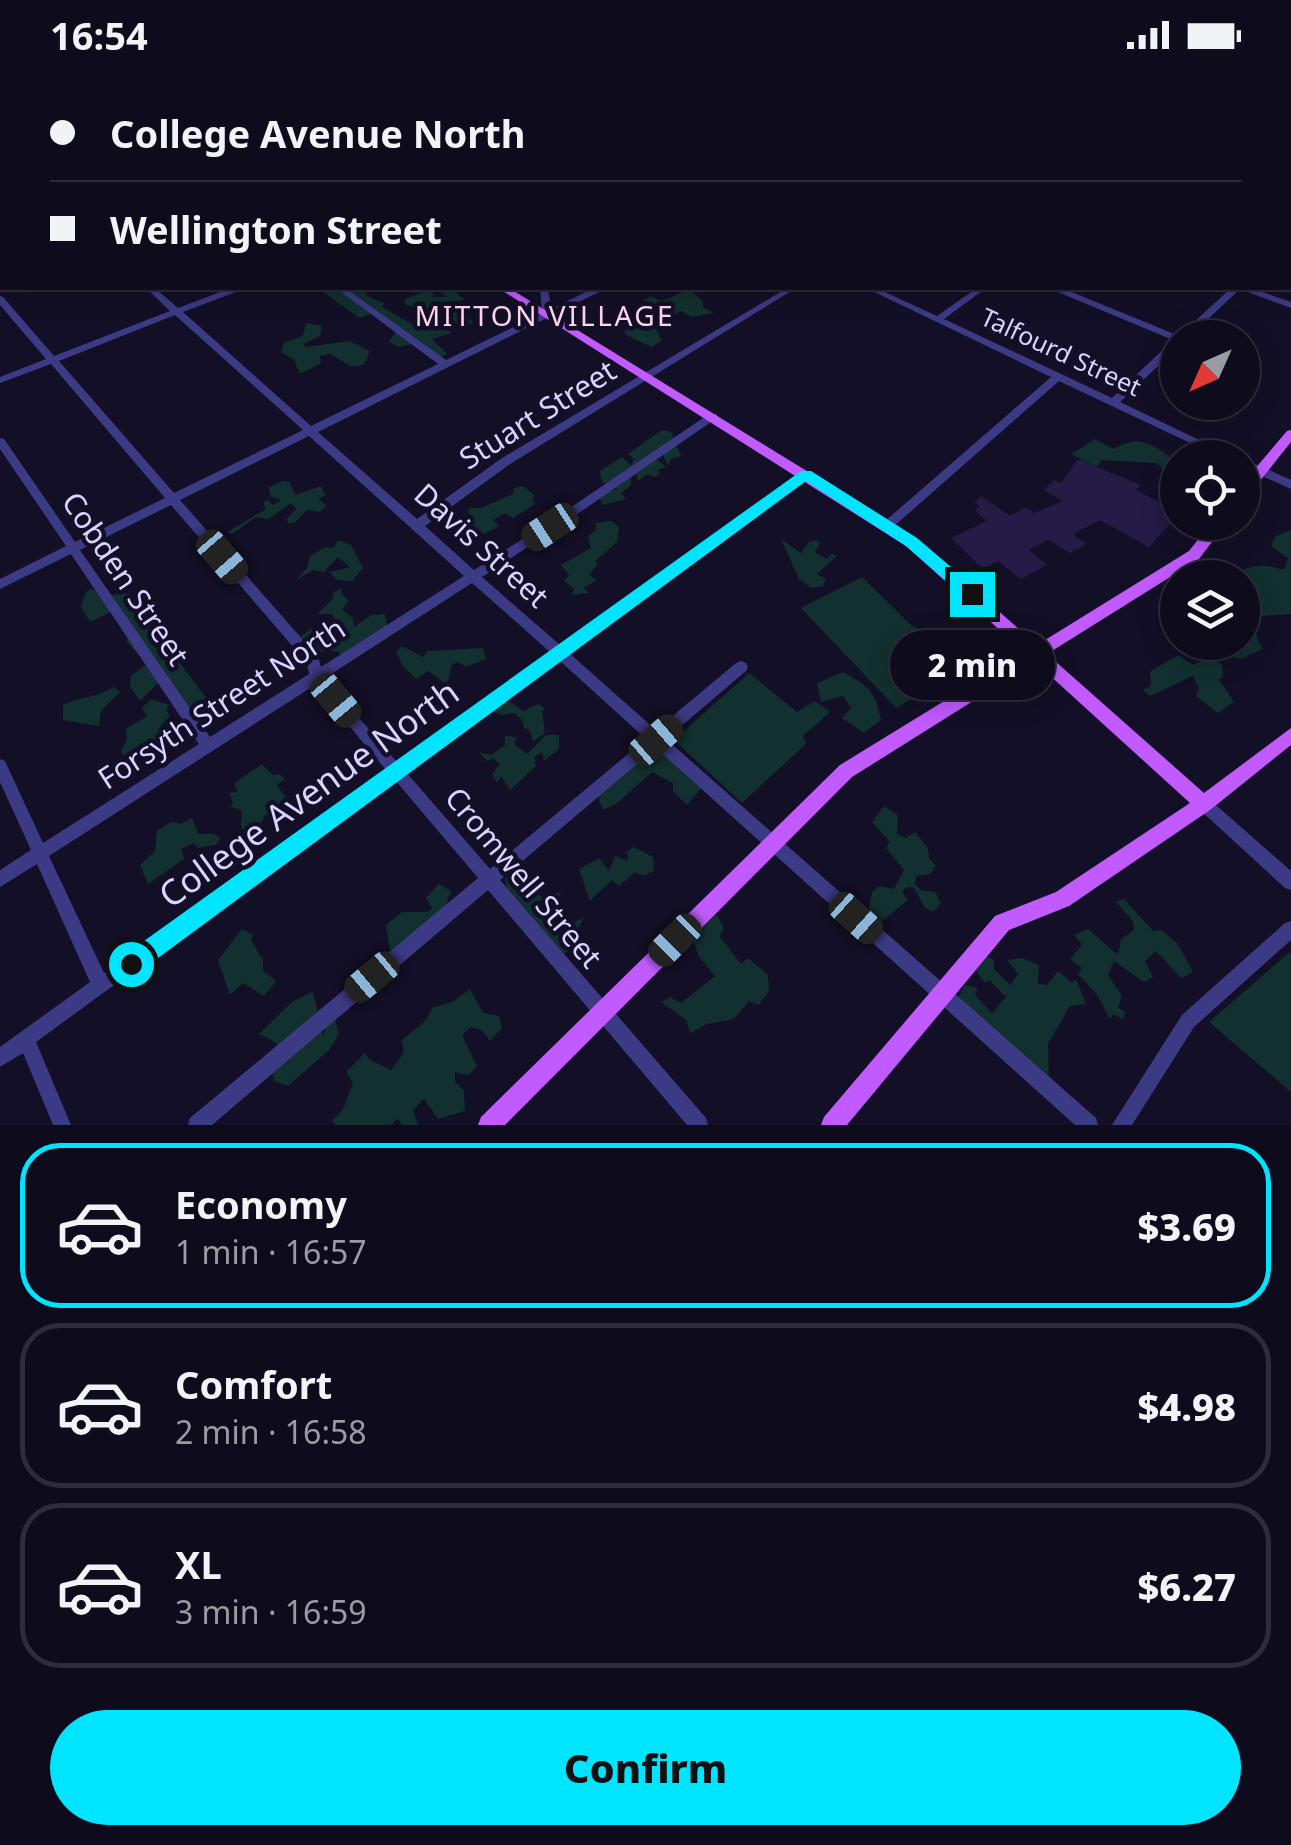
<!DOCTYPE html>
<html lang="en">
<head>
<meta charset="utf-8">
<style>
	:root { --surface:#0e0b1c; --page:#171425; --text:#f1f3f6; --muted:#9b9ba3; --line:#2e2b3b; --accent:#00e5ff }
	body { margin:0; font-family:"Noto Sans",sans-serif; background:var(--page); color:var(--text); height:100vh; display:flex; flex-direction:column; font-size:38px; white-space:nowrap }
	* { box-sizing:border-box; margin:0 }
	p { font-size:32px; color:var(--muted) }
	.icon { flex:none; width:55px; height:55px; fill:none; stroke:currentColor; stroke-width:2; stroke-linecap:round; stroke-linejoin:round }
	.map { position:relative; height:1055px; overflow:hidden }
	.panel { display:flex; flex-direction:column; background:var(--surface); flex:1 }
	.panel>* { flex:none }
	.guide { position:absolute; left:0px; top:0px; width:1292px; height:220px; box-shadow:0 5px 25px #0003,0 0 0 2px var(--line); display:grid; align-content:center; height:220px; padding:0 50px; background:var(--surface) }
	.needle { width:65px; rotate:225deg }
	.tools { position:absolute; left:1160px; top:250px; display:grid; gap:20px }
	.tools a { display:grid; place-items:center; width:100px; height:100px; border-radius:50%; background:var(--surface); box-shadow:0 5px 25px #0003,0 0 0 2px var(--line); font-size:50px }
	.end { position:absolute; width:45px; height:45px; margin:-22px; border:12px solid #00e5ff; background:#111; box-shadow:0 0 0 5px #111 }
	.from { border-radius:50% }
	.bubble { position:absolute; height:70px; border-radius:35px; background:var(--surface); box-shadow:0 5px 25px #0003,0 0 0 2px var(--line); font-size:32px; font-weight:800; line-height:70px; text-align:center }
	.car { position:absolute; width:30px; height:60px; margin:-30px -15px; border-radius:12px; box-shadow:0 0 8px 2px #0007; background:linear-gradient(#222 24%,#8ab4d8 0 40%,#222 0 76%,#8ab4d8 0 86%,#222 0) }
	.guide b { display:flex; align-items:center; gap:35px; height:95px; font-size:38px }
	.guide b+b { border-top:2px solid var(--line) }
	.guide i { width:25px; height:25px; background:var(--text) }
	ul { padding:18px 0 0; list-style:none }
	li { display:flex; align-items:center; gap:30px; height:165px; margin:0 20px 15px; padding:0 30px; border:5px solid var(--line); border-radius:40px }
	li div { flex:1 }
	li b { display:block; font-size:38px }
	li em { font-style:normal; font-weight:800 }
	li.active { border-color:var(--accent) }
	li>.icon { width:90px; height:90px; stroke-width:1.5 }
	.action { display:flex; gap:20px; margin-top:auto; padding:20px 50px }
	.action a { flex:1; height:115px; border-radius:60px; background:var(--accent); color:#111; font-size:40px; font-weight:800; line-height:115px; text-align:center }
	.status { display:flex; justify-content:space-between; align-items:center; height:70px; padding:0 50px; background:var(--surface); direction:ltr }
	.status svg { height:28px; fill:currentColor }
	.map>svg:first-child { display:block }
	.green { fill:#12302f }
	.building { fill:#241b47 }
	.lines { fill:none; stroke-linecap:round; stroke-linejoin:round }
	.minor { fill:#3d3a85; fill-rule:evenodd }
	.major { fill:#c25bff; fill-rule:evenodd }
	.route { fill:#00e5ff }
	.labels { text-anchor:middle; stroke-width:9; stroke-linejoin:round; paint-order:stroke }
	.far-street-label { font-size:25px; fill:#d9d4ff; stroke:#130f26 }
	.far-neighbourhood-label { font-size:28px; letter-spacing:2.5px; fill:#ffd6f0; stroke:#130f26 }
	.street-label { font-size:30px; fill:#d9d4ff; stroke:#130f26 }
	.near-street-label { font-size:35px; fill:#d9d4ff; stroke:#130f26 }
</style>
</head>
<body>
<div class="status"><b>16:54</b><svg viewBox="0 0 49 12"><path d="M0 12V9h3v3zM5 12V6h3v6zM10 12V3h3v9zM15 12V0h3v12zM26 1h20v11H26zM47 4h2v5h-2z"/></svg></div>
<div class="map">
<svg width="1291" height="1055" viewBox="0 0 1291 1055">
	<rect width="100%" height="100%" fill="#130f26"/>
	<path class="green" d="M317 218 364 219 367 226 384 233 382 237 420 259 439 251 451 263 432 269 447 284 434 289 413 274 398 277 389 271 397 261 377 242 360 248Z
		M436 218H450L465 230 438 233 440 237 464 241 473 253H455L452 245 435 244 405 234 404 229 429 220 434 225 431 227H446Z
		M689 219 703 232V237L714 243 692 247 681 241 669 247 673 255 669 259 662 255 656 258 661 271 652 277 624 264 634 245 657 237H637L650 226 662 231Z
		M306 253 322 256 320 266 303 274 306 277 349 271 370 281 364 294C348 301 344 290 330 284L320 286 321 293 300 304 294 290 281 282 284 273C297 267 304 271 306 253Z
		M662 360 671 362 681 386 671 389 668 396 662 382 654 387 666 397 657 400 660 403 655 407 648 404 638 411 636 403 631 405V415L621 423 626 429 603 435 598 424 618 419 602 412 600 401 622 387 631 395 634 389 628 384Z
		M1095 369 1114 379C1141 364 1151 374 1174 390L1177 411 1156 393 1102 390 1096 397 1071 384Z
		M282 411 290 412 295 425 321 416 325 425 319 429 327 436 320 442 307 440 294 453H289L286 450 296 439 291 433 269 449 256 447 232 464 227 462 266 439 263 432 268 430 273 435 281 430 270 426 269 417Z
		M523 416 534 425 532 430 535 434 513 448 505 443 493 450 499 456 484 464 468 454 474 450 468 442 469 438H481L513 424 514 418Z
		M611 451 619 457 617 472 595 491 598 494 589 505 597 510 584 518 589 523 572 525 574 519 564 511 569 505 561 495 591 478 588 466 596 460V453Z
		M1291 460V544L1248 547 1243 543 1242 508 1233 507C1249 493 1265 494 1284 500L1288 488 1271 476 1276 466Z
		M781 469 801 483 809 472 816 470 820 473 815 482 827 489 832 484 837 486 817 504 826 509 823 516 811 518 799 509Z
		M339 470 351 475 363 498 352 511 336 510 330 502 350 497 338 487 324 502 314 500 296 510 307 498 310 486 325 477 333 478Z
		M862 507 910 554 935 571 960 599 896 638 801 538Z
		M342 518 341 523 349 531 342 540 353 548 354 557 371 545 385 544 388 559 343 588 337 581 316 583 300 567 312 558 327 572 340 563 332 544H317L332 530 334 522Z
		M91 519 112 525 129 523 140 536 144 535 146 549 208 630 190 640 159 612 140 631 130 617 131 606 147 594 126 571 129 565 111 542 90 552 81 537 86 522Z
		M1243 546 1251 551 1262 579 1241 589 1218 584 1212 589 1222 595 1223 607 1219 609 1234 632 1218 643 1196 626 1199 618 1193 606 1150 626 1143 620 1151 615 1150 602 1178 585 1193 595 1207 588 1208 584 1191 573 1242 572Z
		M402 576 423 587 427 581 483 578 486 589 466 597 458 592 452 595 447 615 428 601 416 609 403 596 396 582Z
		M843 602C869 616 875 621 881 650L864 663 842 648 851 638 843 626 821 632 817 613Z
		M749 603 797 642 815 631 830 642 803 666 806 674 742 733 674 670Z
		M114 617 120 622 101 641 99 656 63 650V635C81 626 96 628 114 617Z
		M151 629 169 635 166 639 170 646 161 655 162 669 154 676 150 671 139 678V684L126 689 121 681 127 670 126 659 147 646 142 638Z
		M501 632H511L523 641 538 634 545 638 542 641 545 663 533 672 530 661 523 657 524 653 515 643 502 645 491 641V634Z
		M546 665H559V679L544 691 542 682 534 687 536 696 510 720 501 706 497 713 492 704 500 694 493 688 487 691 479 682 491 685 505 675V666L517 667 514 674 527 684Z
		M656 674 704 716 687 735 673 721V713L652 702 617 733 603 740 596 721Z
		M262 694 273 705 280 704 285 709 277 715 290 734 264 746 260 757 246 765 241 755 242 741 230 736 233 733 229 723 238 722 234 713Z
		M884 736 898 745 897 764 906 768 915 762 928 778 929 788 936 796 930 804 916 806 915 814 921 820 935 822 941 833 933 842 925 838 914 818 907 817 902 821 908 830 882 851 868 841 872 822 879 816 894 819 904 800 886 778 890 772 872 752Z
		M192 748 198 764H214L220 768 216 775 198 778 193 773 181 779 184 789 148 814 140 795 155 781 157 761 171 752 180 754Z
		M634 777 653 787 654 801 643 806 635 802 619 816 612 810 590 831 579 799 599 788 609 801 615 786 628 791 627 781Z
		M518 802 545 830 557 822 561 824 554 839 568 855 584 847 574 868 578 877 563 884 506 817 505 808Z
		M439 814 451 821 443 843 390 881 386 855 402 842H428L432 838 426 828Z
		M1124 829 1153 861 1161 860 1177 873 1193 902 1181 908 1156 881 1145 891 1153 907 1144 912 1114 891 1108 905 1122 926 1118 937 1125 942 1123 950 1114 944 1110 949 1097 925 1078 904 1082 898 1070 889 1082 875 1074 865 1088 859 1118 885 1121 869 1134 860 1133 851 1116 832Z
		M713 838 724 858 720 867 741 894 748 888 768 905 769 921 759 935 749 931 734 949 707 954 690 963 686 950 661 932 670 927 681 933 715 906 699 887 689 859Z
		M242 859 253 865 251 870 263 890V901L276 911 264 926 243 913 230 925 218 890Z
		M1291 881V1022L1209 952Z
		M983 884 994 890V899L1010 915 1018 904 1007 890 1022 888 1039 895 1038 914 1047 915 1058 901 1072 913 1076 909 1086 934 1070 936 1048 974 1049 1017 955 934 965 915 978 918 975 925 992 943 1006 927 989 910 985 913 974 898Z
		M470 919 483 943 499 946 502 958 490 971 482 960 471 957 462 965 477 996 469 1005 455 1002V1012L464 1021 465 1041 438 1049 424 1029 413 1040 418 1055H402L398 1049 391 1055H336L332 1051 343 1039 353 1013 346 1002 365 983 370 990 391 1000 404 982 402 970 426 950 432 938 454 931Z
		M313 921 323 966 328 950H335L339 964 330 979 288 1016 274 1011 272 998 277 973 259 964 292 932Z"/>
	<path class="building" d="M1078 389 1141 415 1136 420 1178 442V458L1170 454 1149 477 1100 450 1073 464 1086 474 1070 483 1048 470 1029 480 1047 495 1021 509 998 491 983 499 951 468 987 451 975 441 980 436 974 433 981 426 1010 446 1026 437 1034 443 1063 431 1044 420 1054 410 1061 413Z"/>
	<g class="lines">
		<path class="minor" d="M35 0H42L44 2H38Z
			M391 0H401L395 2H387Z
			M511 0H517V2H511Z
			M1017 0H1025L1022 2H1015Z
			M1156 0H1164L1161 2H1154Z
			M1285 0H1291V1L1283 2Z
			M1290 28H1291V32H1290Z
			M0 82H2V89H0Z
			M0 121H2V126H0Z
			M146 218H155L178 238 231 218H242L241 220 183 242 311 356 438 294 336 218H345L446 290 542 243 540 218H548L551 239 594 218H604L603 220 318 362 417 449 502 388 787 218H796L510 394 425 456 474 500 546 454 709 344H717V348L554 460 482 507 560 575 802 401H810L811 404 810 407 569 583 656 660 736 593 741 591 746 593 748 597 746 601 666 669 1096 1048 1098 1055H1075L656 678 500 810 706 1048 708 1055H687L488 820 212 1055H188L190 1048 478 808 395 710 36 972 71 1055H53L23 983 0 997V977L90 912 37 794 0 817V800L31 780 0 712V689L5 691 43 773 199 674 71 484 0 519V509L66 476 0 379V368L4 369 75 472 165 428 51 294 0 313V307L46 289 0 235V226L3 227 54 286 170 241ZM175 245 303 360 174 423 59 291ZM309 366 464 506 321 597 318 587 180 430ZM171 435 307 593 309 604 210 667 80 480ZM472 513 550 582 397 692 325 608ZM559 590 646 669 490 799 406 702ZM315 615 386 700 104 903 49 786Z
			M866 218H876L937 246 977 218H986L944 249 1112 328 1173 270 1053 220 1052 218H1062L1179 266 1231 218H1251L1291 232V238L1240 219 1188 268H1178V277L1120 332 1237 388H1222L1059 311 892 458 888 459 882 455 884 452 1051 307Z
			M1242 388 1291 410V419L1242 397Z
			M1204 727 1209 729 1291 801V820L1285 818 1199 739 1196 734 1199 729Z
			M1291 851V870L1194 957 1132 1055H1112L1182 945 1285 853Z"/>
		<path class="major" d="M149 0H159L161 2H152Z
			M1290 68H1291V73H1290Z
			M498 218H509L916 468 1037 575 1189 481 1212 452H1227L1199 489 1047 584 1204 723 1291 658V675L1210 740 1069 836 1009 860 847 1055H821L824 1047 995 846 1056 822 1190 733 1035 592 852 707 505 1055H478L481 1047 840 695 1024 582 906 476Z
			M1291 360V372L1247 427 1242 429V414L1287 361Z"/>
	</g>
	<path class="route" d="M801 401H811L917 468 978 520V528H966L906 476 806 411 139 902 131 905 123 902 120 894 123 886Z"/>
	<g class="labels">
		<g class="far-street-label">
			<text transform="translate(1061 282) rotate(25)" y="9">Talfourd Street</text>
		</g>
		<g class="far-neighbourhood-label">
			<text x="545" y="256">MITTON VILLAGE</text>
		</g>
		<g class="street-label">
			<text transform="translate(538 345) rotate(-32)" y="10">Stuart Street</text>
			<text transform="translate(481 476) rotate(42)" y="10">Davis Street</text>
			<text transform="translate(125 509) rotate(56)" y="10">Cobden Street</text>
			<text transform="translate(222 634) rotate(-33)" y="10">Forsyth Street North</text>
			<text transform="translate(523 808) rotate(50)" y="10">Cromwell Street</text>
		</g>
		<g class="near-street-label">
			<text transform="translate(309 724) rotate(-36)" y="12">College Avenue North</text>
		</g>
	</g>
</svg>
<div class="tools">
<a><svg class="needle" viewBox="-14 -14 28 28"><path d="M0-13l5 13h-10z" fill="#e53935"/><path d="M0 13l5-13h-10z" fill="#9b9ba3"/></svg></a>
<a><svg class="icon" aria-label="locate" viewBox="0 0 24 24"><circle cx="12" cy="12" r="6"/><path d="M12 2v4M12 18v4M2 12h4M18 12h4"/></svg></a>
<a><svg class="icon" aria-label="layers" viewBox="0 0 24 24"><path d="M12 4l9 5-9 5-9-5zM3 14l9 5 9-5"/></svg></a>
</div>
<i class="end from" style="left:131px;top:894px"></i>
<i class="end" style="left:972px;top:524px"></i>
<div class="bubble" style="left:890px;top:560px;width:165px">2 min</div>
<i class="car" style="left:550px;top:457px;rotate:237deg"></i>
<i class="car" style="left:222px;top:487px;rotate:139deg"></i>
<i class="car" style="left:336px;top:630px;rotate:140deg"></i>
<i class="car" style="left:656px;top:670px;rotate:49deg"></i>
<i class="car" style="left:856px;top:848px;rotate:132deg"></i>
<i class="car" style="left:675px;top:870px;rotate:225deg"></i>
<i class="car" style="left:372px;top:907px;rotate:230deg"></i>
<div class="guide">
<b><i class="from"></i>College Avenue North</b>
<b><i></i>Wellington Street</b>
</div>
</div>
<section class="panel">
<ul>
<li class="active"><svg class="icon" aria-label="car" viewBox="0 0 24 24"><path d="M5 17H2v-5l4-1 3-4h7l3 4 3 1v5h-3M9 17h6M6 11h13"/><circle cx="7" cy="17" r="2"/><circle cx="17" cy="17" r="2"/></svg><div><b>Economy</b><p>1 min · 16:57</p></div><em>$3.69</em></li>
<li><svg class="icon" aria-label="car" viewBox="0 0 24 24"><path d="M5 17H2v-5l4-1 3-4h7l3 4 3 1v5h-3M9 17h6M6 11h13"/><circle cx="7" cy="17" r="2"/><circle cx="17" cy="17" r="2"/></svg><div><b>Comfort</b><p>2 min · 16:58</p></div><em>$4.98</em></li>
<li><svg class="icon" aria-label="car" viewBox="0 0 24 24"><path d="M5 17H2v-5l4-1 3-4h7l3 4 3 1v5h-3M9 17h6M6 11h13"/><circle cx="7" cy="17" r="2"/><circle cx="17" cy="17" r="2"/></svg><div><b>XL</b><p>3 min · 16:59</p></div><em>$6.27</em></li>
</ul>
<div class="action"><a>Confirm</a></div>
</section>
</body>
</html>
